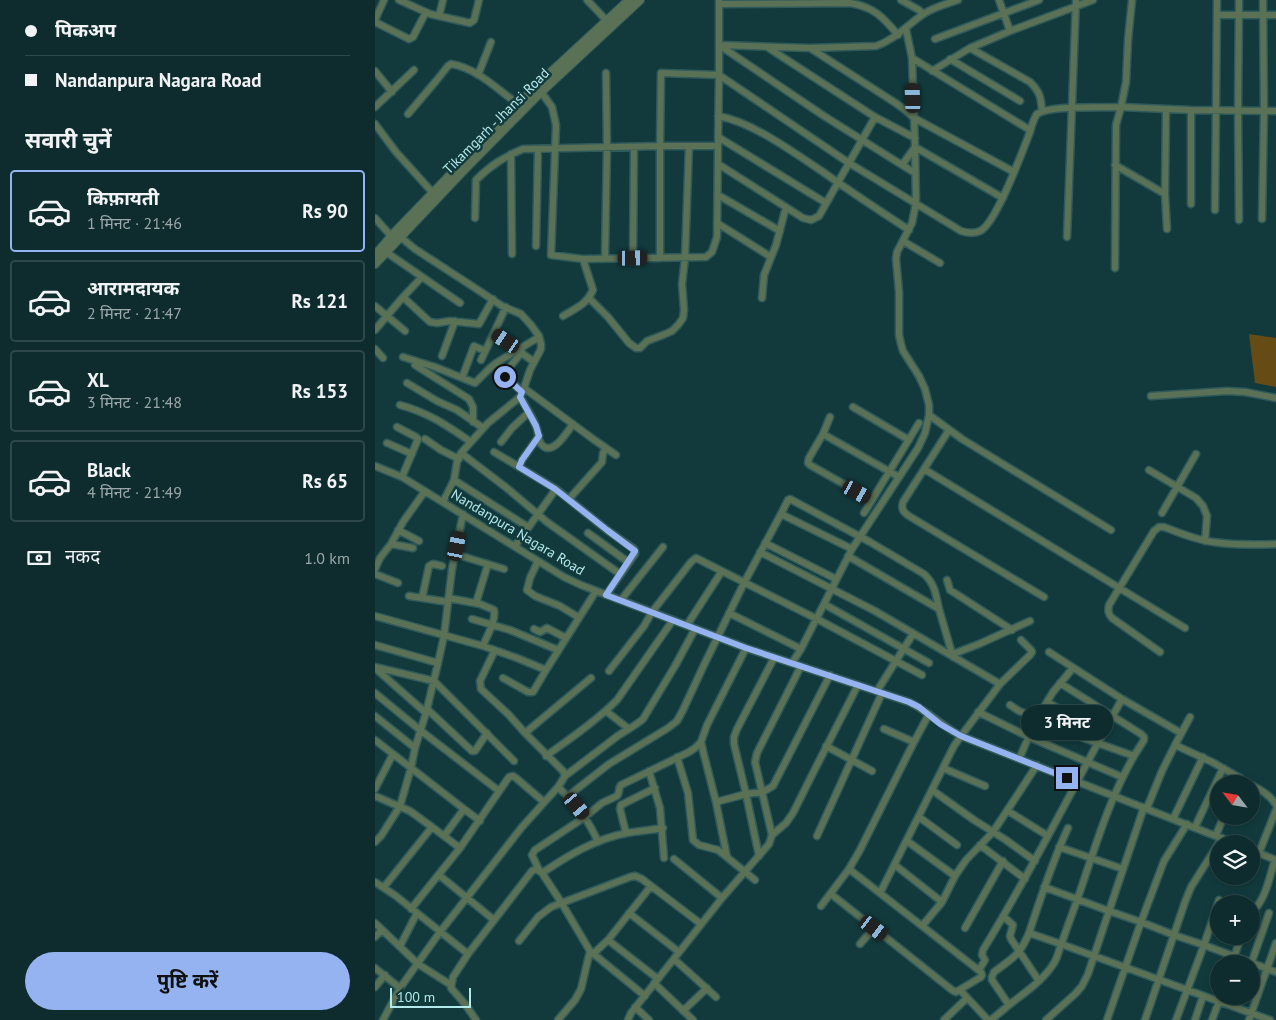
<!DOCTYPE html>
<html lang="hi">
<head>
<meta charset="utf-8">
<style>
	:root { --surface:#0e2c2d; --page:#173435; --text:#f1f3f6; --muted:#9ba7aa; --line:#2e4849; --accent:#95b2f1 }
	body { margin:0; font-family:"PT Sans","Noto Sans Devanagari",sans-serif; background:var(--page); color:var(--text); height:100vh; display:flex; flex-direction:column; font-size:19px; white-space:nowrap }
	* { box-sizing:border-box; margin:0 }
	p { font-size:16px; color:var(--muted) }
	.icon { flex:none; width:28px; height:28px; fill:none; stroke:currentColor; stroke-width:2; stroke-linecap:round; stroke-linejoin:round }
	.map { position:relative; flex:1; overflow:hidden }
	.side { display:flex; flex-direction:column; background:var(--surface); width:375px }
	.side>* { flex:none }
	.banner { display:grid; align-content:center; height:110px; padding:0 25px; background:var(--surface) }
	.needle { width:32px; rotate:301deg }
	.tools { position:absolute; left:835px; top:775px; display:grid; gap:10px }
	.tools a { display:grid; place-items:center; width:50px; height:50px; border-radius:50%; background:var(--surface); box-shadow:0 2px 8px #0003,0 0 0 1px var(--line); font-size:25px }
	.scale { position:absolute; left:15px; bottom:12px; width:81px; box-sizing:border-box; padding-left:5px; border:2px solid #b4e9ec; border-top:0; font-size:14px; line-height:18px; white-space:nowrap; color:#b4e9ec; -webkit-text-stroke:4px #123a3c; paint-order:stroke }
	.end { position:absolute; width:22px; height:22px; margin:-11px; border:6px solid #95b2f1; background:#111; box-shadow:0 0 0 2px #111 }
	.from { border-radius:50% }
	.bubble { position:absolute; height:35px; border-radius:18px; background:var(--surface); box-shadow:0 2px 8px #0003,0 0 0 1px var(--line); font-size:16px; font-weight:700; line-height:35px; text-align:center }
	.car { position:absolute; width:15px; height:30px; margin:-15px -8px; border-radius:6px; box-shadow:0 0 4px 1px #0007; background:linear-gradient(#222 24%,#8ab4d8 0 40%,#222 0 76%,#8ab4d8 0 86%,#222 0) }
	.banner b { display:flex; align-items:center; gap:18px; height:48px; font-size:19px }
	.banner b+b { border-top:1px solid var(--line) }
	.banner i { width:12px; height:12px; background:var(--text) }
	ul { padding:0; list-style:none }
	li { display:flex; align-items:center; gap:15px; height:82px; margin:0 10px 8px; padding:0 15px; border:2px solid var(--line); border-radius:5px }
	li div { flex:1 }
	li b { display:block; font-size:19px }
	li em { font-style:normal; font-weight:700 }
	li.current { border-color:var(--accent) }
	li>.icon { width:45px; height:45px; stroke-width:1.5 }
	h2 { padding:0 25px; font-size:22px; line-height:60px }
	.pay { display:flex; align-items:center; gap:12px; height:55px; padding:0 25px; font-size:19px }
	.pay p { margin-inline-start:auto }
	.action { display:flex; gap:10px; margin-top:auto; padding:10px 25px }
	.action a { flex:1; height:58px; border-radius:30px; background:var(--accent); color:#111; font-size:20px; font-weight:700; line-height:58px; text-align:center }
	main { display:flex; flex:1; min-height:0 }
	.map>svg:first-child { display:block }
	.green { fill:#674b14 }
	.lines { fill:none; stroke-linecap:round; stroke-linejoin:round }
	.minor-casing { stroke:#2f5a5c; stroke-width:9 }
	.tertiary-casing { stroke:#2f5a5c; stroke-width:10 }
	.minor { stroke:#5b7156; stroke-width:6 }
	.tertiary { stroke:#5b7156; stroke-width:8 }
	.route { stroke:#95b2f1; stroke-width:6 }
	.labels { text-anchor:middle; stroke-width:5; stroke-linejoin:round; paint-order:stroke }
	.street-label { font-size:14px; fill:#b4e9ec; stroke:#123a3c }
</style>
</head>
<body>
<main>
<section class="side">
<div class="banner">
<b><i class="from"></i>पिकअप</b>
<b><i></i>Nandanpura Nagara Road</b>
</div>
<h2>सवारी चुनें</h2>
<ul>
<li class="current"><svg class="icon" aria-label="car" viewBox="0 0 24 24"><path d="M5 17H2v-5l4-1 3-4h7l3 4 3 1v5h-3M9 17h6M6 11h13"/><circle cx="7" cy="17" r="2"/><circle cx="17" cy="17" r="2"/></svg><div><b>किफ़ायती</b><p>1 मिनट · 21:46</p></div><em>Rs 90</em></li>
<li><svg class="icon" aria-label="car" viewBox="0 0 24 24"><path d="M5 17H2v-5l4-1 3-4h7l3 4 3 1v5h-3M9 17h6M6 11h13"/><circle cx="7" cy="17" r="2"/><circle cx="17" cy="17" r="2"/></svg><div><b>आरामदायक</b><p>2 मिनट · 21:47</p></div><em>Rs 121</em></li>
<li><svg class="icon" aria-label="car" viewBox="0 0 24 24"><path d="M5 17H2v-5l4-1 3-4h7l3 4 3 1v5h-3M9 17h6M6 11h13"/><circle cx="7" cy="17" r="2"/><circle cx="17" cy="17" r="2"/></svg><div><b>XL</b><p>3 मिनट · 21:48</p></div><em>Rs 153</em></li>
<li><svg class="icon" aria-label="car" viewBox="0 0 24 24"><path d="M5 17H2v-5l4-1 3-4h7l3 4 3 1v5h-3M9 17h6M6 11h13"/><circle cx="7" cy="17" r="2"/><circle cx="17" cy="17" r="2"/></svg><div><b>Black</b><p>4 मिनट · 21:49</p></div><em>Rs 65</em></li>
</ul>
<div class="pay"><svg class="icon" aria-label="cash" viewBox="0 0 24 24"><path d="M3 7h18v10H3z"/><circle cx="12" cy="12" r="2"/></svg>नकद<p>1.0 km</p></div>
<div class="action"><a>पुष्टि करें</a></div>
</section>
<div class="map">
<svg width="901" height="1020" viewBox="0 0 901 1020">
	<rect width="100%" height="100%" fill="#123a3c"/>
	<path class="green" d="M874 334 901 338V387L880 383Z"/>
	<g class="lines">
		<defs>
			<path id="minor" d="M24 0 55 14 95 23 99 20 104 0
				M212 0 232 21
				M526 0 544 10 548 14
				M624 0 635 31
				M757 0 753 40 751 82 746 107 816 110 901 111
				M344 4 475 3C499 7 508 17 523 35
				M842 15H901
				M64 16 68 0
				M0 20 2 23 34 39 38 37 51 12
				M0 20 9 0
				M560 39 664 0
				M344 45 449 116 527 165 540 147 628 198
				M345 45 435 48 501 46C520 40 533 24 550 13 560 7 571 4 583 0
				M392 47 500 117 540 138
				M435 48 519 102 529 109 539 118 639 172
				M595 48 655 82C665 92 666 97 667 111
				M537 58 655 130
				M575 59 645 101
				M0 71 17 92
				M557 71 595 48 635 31 718 0
				M103 75 116 42
				M344 75 474 163 586 231C593 233 599 234 605 231 621 224 648 150 655 132 657 125 658 120 662 114 676 105 727 108 746 107L741 125 740 268
				M344 75 343 146H285L286 73 344 75V0
				M164 89 177 107 181 125 176 255 208 259 331 257 337 252 342 237 343 146
				M0 107 39 70
				M791 109 790 194 792 229
				M33 114 61 81 73 66 76 64C102 68 123 90 143 104
				M343 116C378 122 419 153 448 172 476 192 505 211 534 230
				M0 124 21 152 58 193
				M343 137 451 203
				M136 154 137 254
				M343 164 428 218 436 220 444 216 500 117
				M527 165 540 173
				M740 165 790 194
				M343 195 405 231
				M816 204V110
				M840 210 842 0
				M0 218 16 236
				M100 218 101 180C116 165 129 157 148 149L285 146V258
				M887 219 889 111 888 0
				M864 220 863 111 864 0
				M342 223 396 257
				M23 235 40 249 100 288 127 306 146 314 156 325 164 336 166 344V349L155 370 149 388 218 439 241 455
				M692 237 701 0
				M528 241 565 263
				M161 246 163 149
				M11 252 85 303
				M230 258 232 147 231 73
				M258 258 259 147
				M47 277 28 297 55 322 62 323 75 321 104 324 118 299
				M214 298 233 317 254 343 261 348H265L272 341 288 335 297 331 303 325 308 318 309 310 307 284 310 258 314 146
				M387 298 389 275 401 245 411 207
				M0 306 30 331
				M188 316C201 308 211 305 218 290L208 259
				M0 330 28 297
				M119 333 159 362
				M0 349 8 358
				M147 352 129 374 147 392
				M67 356 80 321
				M28 357 60 367 100 383 115 368 121 363 164 337
				M106 360 131 307
				M40 365 94 399 98 407V422
				M87 378 99 346 110 351
				M32 383 62 401 82 410 108 428
				M776 396 852 391 870 392 901 398
				M145 397C151 407 158 417 162 429 163 433 163 440 166 444 177 458 192 432 198 424
				M25 405C54 413 71 425 96 442
				M478 407 534 440
				M554 415 587 439 736 530
				M455 417 448 434 434 458 433 463 435 465 497 500
				M22 427 41 437 43 439 27 477
				M574 430 528 502C526 509 528 512 534 516L669 597
				M448 434 524 477
				M50 439 66 450 84 459
				M126 442 137 428 154 412
				M12 443 37 454
				M119 452 181 489 232 530 259 549 260 551V554L231 595
				M86 453 133 489 172 522 245 574
				M0 466 27 477 189 577 206 585 371 648 534 702C553 711 567 726 586 736L861 844
				M144 467 147 460 164 436
				M549 469 810 628
				M774 470 821 498 828 506 832 516 830 541
				M79 480 153 527
				M194 499 227 462 228 453 231 448
				M68 502 79 480 82 462 86 453 113 423 145 397 149 388
				M489 513 544 423
				M787 513 821 454
				M406 514 477 549
				M23 530 44 541
				M213 533 253 562
				M390 543 461 579
				M16 544 38 548
				M140 546 181 489
				M385 552 500 611 625 684 586 736 579 746 505 893
				M80 554 129 569
				M473 556 564 609 578 657
				M163 561 155 578 152 590 160 596 185 606 203 617
				M0 569 5 558 16 544 28 522 50 491
				M0 574 23 583
				M572 580 575 590 637 630
				M34 596 73 602
				M47 598 54 566 58 564 67 566
				M73 598 105 604 119 610C121 622 112 635 108 646
				M246 600 288 547
				M101 603 113 564
				M449 604 554 663
				M354 613 426 649
				M0 616 108 646 142 658 171 670
				M97 619 135 630 183 650
				M312 625 347 571
				M159 629 165 632 172 628 191 638
				M0 645 63 663
				M674 652 747 699 806 733
				M785 652 737 618C733 614 733 611 734 605L779 531 784 527H789C805 533 821 540 838 542 859 545 880 545 901 544
				M578 654 604 644 655 621
				M417 663 426 649 477 549 543 448 550 433 554 415V405L550 389 544 376 528 351 526 344 524 335V292L521 259 522 252 537 223 541 203 540 147 537 58 531 29
				M0 667 59 681 139 761
				M1 669 51 713
				M234 671 269 626 277 612 316 562 321 558 442 619 547 675
				M128 678 153 692H158L171 670 221 591
				M685 683 766 734 769 737V740L759 756
				M625 684 655 655 657 652 656 650 646 640
				M502 691 538 634
				M0 693 45 730 124 791
				M672 702 727 733
				M635 705 644 711 662 718 678 692 698 668
				M52 709 97 751H100L112 733
				M231 711 254 729
				M603 712 654 737 747 777
				M0 716 40 748
				M150 733 216 678
				M0 740 89 809 69 836
				M326 742 329 755 341 802 352 857
				M539 742 554 714
				M800 745 815 717
				M451 746 497 771
				M171 756C196 738 221 721 242 700L298 620
				M302 757 313 793 318 840 324 845 343 850 380 880
				M644 759 662 718 711 739 759 756C730 806 716 863 696 917 693 925 690 934 687 942 684 949 683 957 679 963 668 981 649 993 634 1005L617 980V977L619 972C638 958 645 955 654 933L686 944 895 1020
				M568 768 610 786
				M274 771 285 808 289 858
				M190 776 240 738C249 731 259 727 268 719L300 666 320 629
				M876 785C886 790 895 795 901 805
				M183 787C200 803 214 820 223 842
				M0 789 18 754
				M557 790 599 820 631 840 660 861
				M0 796 35 811 57 827 9 887
				M193 796 234 764 293 728 302 721 308 710 328 667 369 583 406 514 413 500 415 499 495 542 549 574C560 584 561 595 564 609
				M341 802 371 794 388 792 398 786 455 675
				M769 807 734 911 766 922 799 935 829 945 901 972
				M772 808 787 771 800 745 837 762 865 778 863 784
				M89 809 105 821
				M633 811 673 836
				M544 817 582 845
				M798 819 828 757
				M57 827 85 848
				M820 827 848 768
				M251 833 245 809 246 805 280 788
				M397 835 411 823 418 813 438 773 483 685
				M841 835 849 816
				M442 836 507 693
				M532 841 580 876
				M0 842 6 836 25 806 36 768 40 748 51 713 63 663 69 636 77 569 88 514
				M605 845 650 879
				M684 847 748 869
				M876 850 901 860
				M884 853 901 810
				M384 856 371 794 359 744V737L362 729 399 658
				M299 859 347 898
				M520 865 567 902
				M474 869 606 972 607 975 606 977 581 992 577 990 499 928 485 944
				M164 870 157 855 160 850 210 817 227 803 242 796C245 793 243 788 246 785L314 752 320 748 326 742 332 725 371 648
				M167 873C194 855 220 839 252 833 264 831 276 830 288 828
				M64 875 119 920
				M0 882 21 896 93 954
				M669 887 734 911 713 974 707 986 700 994 671 1020
				M456 894 499 928
				M446 906 474 869 485 850 539 742 509 729
				M36 909 85 848 134 777 138 776 141 778 169 802
				M254 913 304 952
				M876 913C891 900 894 878 900 860
				M628 916 638 925 635 936 636 939 664 981
				M0 923 43 964 76 985
				M547 926 567 902 580 876 591 860 618 832 662 765
				M590 928 628 861
				M654 933C666 897 677 862 693 828
				M0 937 7 930
				M233 940 283 979
				M144 941 163 917 176 907 255 877 260 876 267 879 326 924
				M25 946 42 913
				M218 954 233 940 276 886
				M299 959 341 997
				M857 964 866 936
				M876 964 894 913
				M0 968 25 988
				M604 970 610 960 607 955 608 950C658 869 700 783 747 699
				M279 983 318 1020
				M0 987 10 975
				M585 990 613 1020
				M260 1007 274 1020
				M859 1007 863 996
				M308 1011 332 988
				M8 1020 25 988 65 932 147 827 183 787 190 776 188 771 150 733 134 715 106 689 105 681 120 650
				M101 1020 90 1004 76 988 78 977 93 954 157 871 161 869 167 873 186 902 215 951 270 996
				M183 1020 200 1000 206 989 215 951
				M253 1020 256 1013 347 898 394 844 397 835 380 762 382 753 426 666
				M569 1020 592 998
				M616 1020 634 1005
				M732 1020 766 922 789 861 812 824
				M770 1020 810 902 816 887 823 876 847 838
				M801 1020 829 945 844 900
				M820 1020 828 996
				M837 1020 846 996
				M874 1020 901 943"/>
			<path id="tertiary" d="M0 255 20 232 161 86 254 0
				M0 264 89 170 166 92 265 0"/>
		</defs>
		<use href="#minor" class="minor-casing"/>
		<use href="#tertiary" class="tertiary-casing"/>
		<use href="#minor" class="minor"/>
		<use href="#tertiary" class="tertiary"/>
	</g>
	<g class="lines">
		<path class="route" d="M130 377 147 392 145 397 161 426 164 436 147 460 144 467 180 489 232 530 260 551 231 595 371 648 534 702 544 707 565 724 586 736 692 778"/>
	</g>
	<g class="labels">
		<g class="street-label">
			<text transform="translate(121 121) rotate(-45)" y="5">Tikamgarh - Jhansi Road</text>
			<text transform="translate(143 532) rotate(31)" y="5">Nandanpura Nagara Road</text>
		</g>
	</g>
</svg>
<div class="tools">
<a><svg class="needle" viewBox="-14 -14 28 28"><path d="M0-13l5 13h-10z" fill="#e53935"/><path d="M0 13l5-13h-10z" fill="#9ba7aa"/></svg></a>
<a><svg class="icon" aria-label="layers" viewBox="0 0 24 24"><path d="M12 4l9 5-9 5-9-5zM3 14l9 5 9-5"/></svg></a>
<a>+</a>
<a>−</a>
</div>
<div class="scale">100 m</div>
<i class="end from" style="left:130px;top:377px"></i>
<i class="end" style="left:692px;top:778px"></i>
<div class="bubble" style="left:646px;top:705px;width:92px">3 मिनट</div>
<i class="car" style="left:538px;top:98px;rotate:358deg"></i>
<i class="car" style="left:258px;top:258px;rotate:89deg"></i>
<i class="car" style="left:131px;top:341px;rotate:304deg"></i>
<i class="car" style="left:482px;top:492px;rotate:119deg"></i>
<i class="car" style="left:82px;top:546px;rotate:11deg"></i>
<i class="car" style="left:202px;top:806px;rotate:140deg"></i>
<i class="car" style="left:499px;top:928px;rotate:127deg"></i>
</div>
</main>
</body>
</html>
